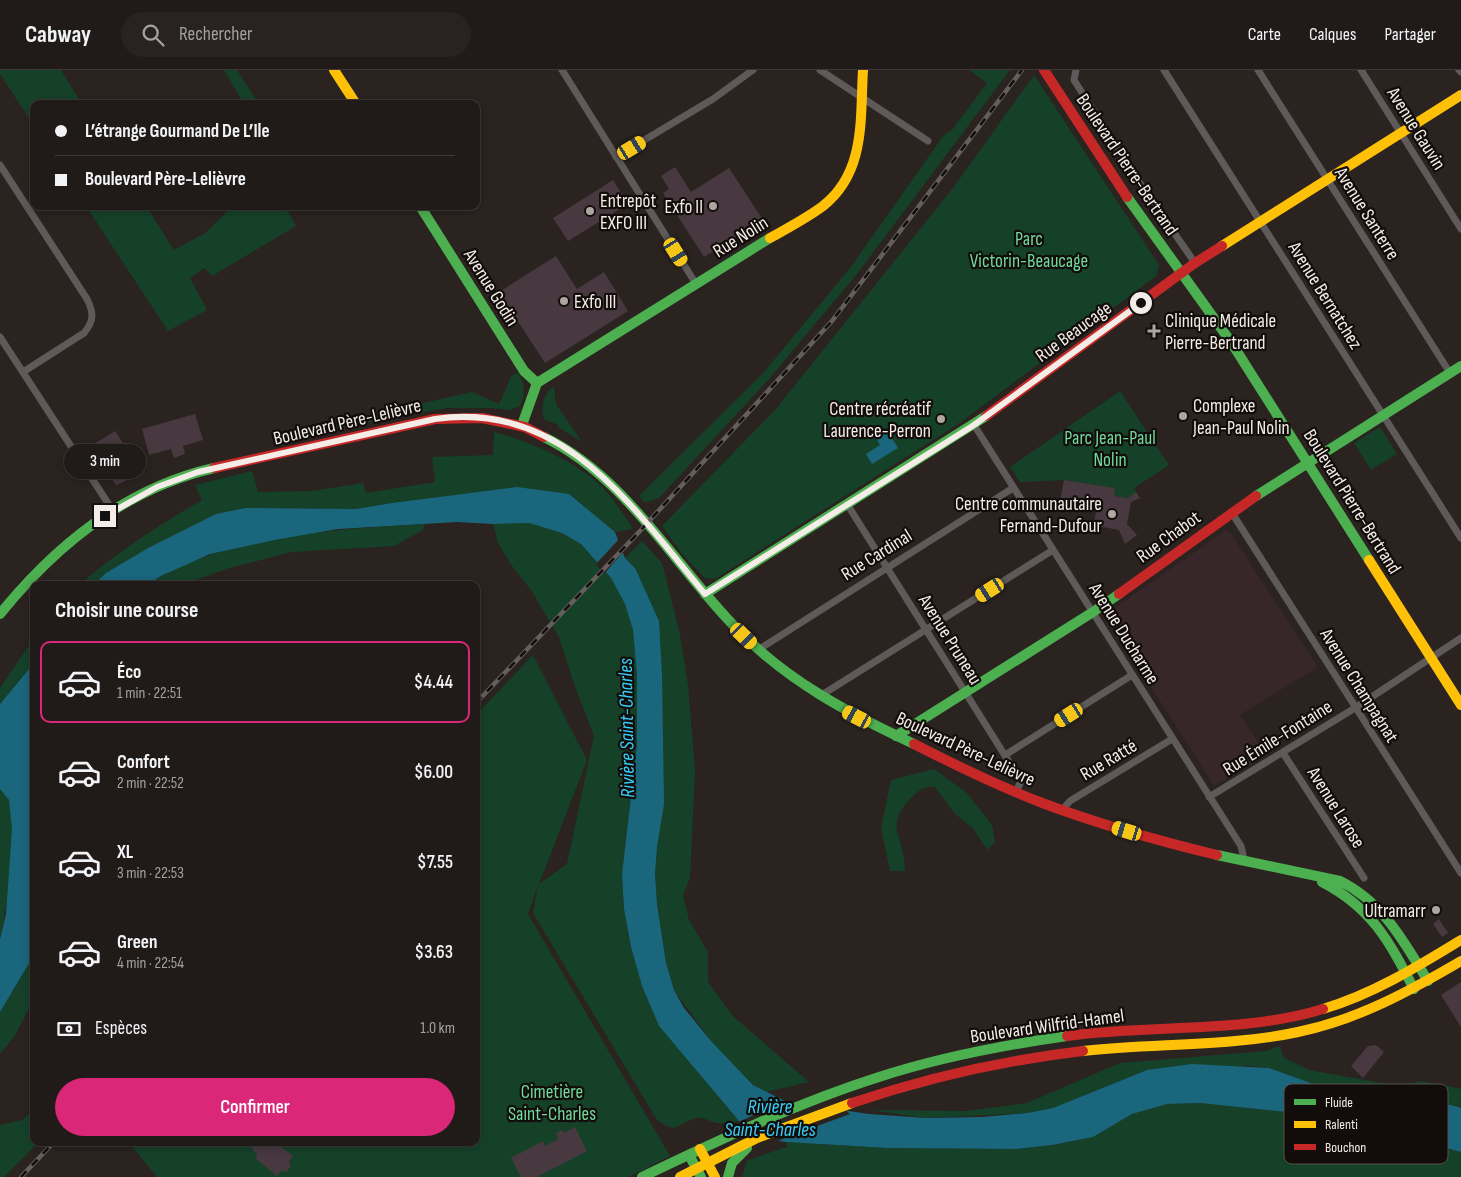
<!DOCTYPE html>
<html lang="fr">
<head>
<meta charset="utf-8">
<style>
	:root { --surface:#201a18; --page:#282321; --text:#f1f3f6; --muted:#a2a1a2; --line:#3d3837; --accent:#db2777 }
	body { margin:0; font-family:"Sofia Sans Condensed",sans-serif; background:var(--page); color:var(--text); height:100vh; display:flex; flex-direction:column; font-size:19px; white-space:nowrap }
	* { box-sizing:border-box; margin:0 }
	p { font-size:16px; color:var(--muted) }
	.icon { flex:none; width:28px; height:28px; fill:none; stroke:currentColor; stroke-width:2; stroke-linecap:round; stroke-linejoin:round }
	.map { position:relative; flex:1; overflow:hidden }
	.details { position:absolute; left:30px; top:511px; width:450px; height:565px; display:flex; flex-direction:column; background:var(--surface); border-radius:10px; box-shadow:0 2px 12px #0003,0 0 0 1px var(--line) }
	.details>* { flex:none }
	.banner { position:absolute; left:30px; top:30px; width:450px; height:110px; border-radius:10px; box-shadow:0 2px 12px #0003,0 0 0 1px var(--line); display:grid; align-content:center; height:110px; padding:0 25px; background:var(--surface) }
	.end { position:absolute; width:22px; height:22px; margin:-11px; border:6px solid #f4ece7; background:#111; box-shadow:0 0 0 2px #111 }
	.from { border-radius:50% }
	.bubble { position:absolute; height:35px; border-radius:18px; background:var(--surface); box-shadow:0 2px 12px #0003,0 0 0 1px var(--line); font-size:16px; font-weight:600; line-height:35px; text-align:center }
	.car { position:absolute; width:15px; height:30px; margin:-15px -8px; border-radius:6px; box-shadow:0 0 4px 1px #0007; background:linear-gradient(#f5c518 24%,#345 0 40%,#f5c518 0 76%,#345 0 86%,#f5c518 0) }
	.banner b { display:flex; align-items:center; gap:18px; height:48px; font-size:19px }
	.banner b+b { border-top:1px solid var(--line) }
	.banner i { width:12px; height:12px; background:var(--text) }
	ul { padding:0; list-style:none }
	li { display:flex; align-items:center; gap:15px; height:82px; margin:0 10px 8px; padding:0 15px; border:2px solid transparent; border-radius:10px }
	li div { flex:1 }
	li b { display:block; font-size:19px }
	li em { font-style:normal; font-weight:600 }
	li.on { border-color:var(--accent) }
	li>.icon { width:45px; height:45px; stroke-width:1.5 }
	h2 { padding:0 25px; font-size:22px; line-height:60px }
	.pay { display:flex; align-items:center; gap:12px; height:55px; padding:0 25px; font-size:19px }
	.pay p { margin-inline-start:auto }
	.primary-button { display:flex; gap:10px; margin-top:auto; padding:10px 25px }
	.primary-button a { flex:1; height:58px; border-radius:30px; background:var(--accent); color:#fff; font-size:20px; font-weight:600; line-height:58px; text-align:center }
	header { display:flex; align-items:center; gap:30px; box-sizing:border-box; height:70px; padding:0 25px; background:var(--surface); border-bottom:1px solid var(--line) }
	header strong { font-size:24px }
	nav { display:flex; gap:28px; margin-inline-start:auto; font-size:18px }
	.search { width:350px; height:45px; background:var(--page); display:flex; align-items:center; gap:12px; box-sizing:border-box; padding:0 18px; border-radius:28px; color:var(--muted); font-size:19px }
	.map>svg:first-child { display:block }
	.education { fill:#37262a }
	.green { fill:#154129 }
	.water { fill:#1a677d }
	.pier { fill:#2a2320 }
	.building { fill:#483941 }
	.lines { fill:none; stroke-linecap:round; stroke-linejoin:round }
	.street { stroke:#5d5a59; stroke-width:7 }
	.fast { stroke:#4caf50; stroke-width:10 }
	.slow { stroke:#ffc107; stroke-width:10 }
	.jam { stroke:#c62828; stroke-width:10 }
	.rail-casing { stroke:#645f5c; stroke-width:4.5 }
	.rail { stroke:#120d0a; stroke-width:2.5; stroke-dasharray:8; stroke-linecap:butt }
	.route { stroke:#f4ece7; stroke-width:6 }
	.poi-dot { fill:#ada6a1; stroke:#120d0a; stroke-width:2 }
	.labels { text-anchor:middle; stroke-width:4.5; stroke-linejoin:round; paint-order:stroke }
	.street-label { font-size:19px; fill:#f4ece7; stroke:#120d0a }
	.poi-label { font-size:19px; fill:#f4ece7; stroke:#120d0a; text-anchor:start }
	.park-label { font-size:19px; fill:#6fdb9c; stroke:#120d0a }
	.water-label { font-size:20px; font-style:italic; fill:#35d1fc; stroke:#120d0a }
	.key { fill:#120d0a; stroke:#56504c; stroke-width:1 }
	.key-label { font-size:14px; fill:#f4ece7 }
</style>
</head>
<body>
<header>
<strong>Cabway</strong>
<div class="search"><svg class="icon" aria-label="search" viewBox="0 0 24 24"><circle cx="10" cy="10" r="6"/><path d="M15 15l6 6"/></svg>Rechercher</div>
<nav><a>Carte</a><a>Calques</a><a>Partager</a></nav>
</header>
<div class="map">
<svg width="1461" height="1107" viewBox="0 0 1461 1107">
	<rect width="100%" height="100%" fill="#2a2320"/>
	<path class="education" d="M1225 461 1230 462 1318 597 1240 645 1266 684 1214 716 1106 546 1107 543Z"/>
	<path class="green" d="M0 0H61L82 34H34V56L0 4Z
		M224 0H237L259 34H244Z
		M969 0H1010L857 204 769 309 659 428 645 433 639 426 764 302 850 198 944 65 952 60 987 13Z
		M1034 5 1159 195 1156 206 961 352 715 509 705 508 682 484 662 456 775 340 953 118Z
		M86 136H146L174 180 205 163 233 136H285L296 156 212 206 204 198 190 208 207 240 168 261Z
		M518 303C525 314 526 323 520 336L509 340 492 338H447L411 344 406 337 472 322 499 334 512 305Z
		M554 316 556 334 582 372 558 357V355L544 349C540 337 544 323 554 316Z
		M1120 321 1169 395 1134 418 1136 422 1128 428 1114 426V418L1064 410 1020 412 1010 397Z
		M396 340 394 348 281 368Z
		M1380 357 1397 384 1371 400 1354 373Z
		M494 362C531 371 588 396 611 427 618 436 624 446 631 455L632 459 615 462 569 424 438 429 392 433 356 439 245 438 216 444 148 478 106 503 93 515H79C117 482 158 456 202 430L195 415 252 401 258 422 312 421 363 413 366 423 435 412 432 387 493 385Z
		M529 453 562 463 581 474 611 508 625 534 633 560 637 606V675L622 804 624 839 631 877 642 916 659 956 739 1051C733 1052 725 1054 719 1053 711 1053 705 1046 696 1048 677 1053 679 1066 657 1050L533 843 538 815 528 844 670 1086 629 1107H157L129 1073 476 1072V645L533 585 587 690 539 814 567 794 594 666 574 614 559 567 531 520 512 496 498 473 493 454Z
		M425 454 423 460 394 476 292 482 229 498 183 515H148C219 465 340 459 425 454Z
		M642 471 662 493 680 565 688 615 695 701 690 808 683 825 689 850 708 882V912L733 946 809 1012 766 1022 753 1015 711 971 674 920 666 893 657 834 655 803 659 551 633 496 625 488Z
		M34 568V593L0 634V618Z
		M934 699 967 723 992 755 995 772 987 780 973 758 955 744 935 717C927 716 920 719 914 725 881 757 905 764 905 801H890L881 758 891 710Z
		M0 719C3 722 8 727 9 731 18 758 7 840 0 869Z
		M34 885V929L14 967 0 984V942Z
		M1280 976 1284 988 1309 1000 1399 1016 1421 1011 1457 1018 1461 1019V1038L1451 1035 1387 1031 1319 1016 1269 998 1251 996 1147 1000 1053 1038 1027 1043 926 1048 871 1040 967 1041 1027 1033 1120 993 1266 981Z
		M1200 1033 1296 1043 1351 1051 1461 1082V1107H742L747 1091 782 1078H787L786 1072 888 1078 1016 1079 1052 1075 1093 1067 1132 1044 1167 1034Z
		M34 1040V1072L38 1073 4 1107H0V1055L22 1050Z"/>
	<path class="water" d="M886 359 898 378 872 394 866 384 880 375 875 366Z
		M517 417 569 424 615 462 625 488 635 498 659 551 662 605 664 734 657 777 655 803 657 834 666 893 674 920 684 938 711 971 753 1015 787 1032 869 1044 926 1048 982 1047 1027 1043 1053 1038 1147 1000 1192 994 1269 998 1319 1016 1387 1031 1451 1035 1461 1038V1082L1351 1051 1296 1043 1200 1033 1167 1034 1132 1044 1093 1067 1052 1075 1016 1079 888 1078 786 1072 761 1068 739 1051 659 956 642 916 631 877 624 839 622 804 637 675V606L633 560 625 534 611 508 581 474 562 463 529 453 493 454 457 452 338 459 274 470 210 484 161 506 148 515H93L106 503 148 478 216 444 245 438 356 439 392 433Z
		M34 593V885L0 942V869L6 844 12 759 9 730 0 719V634Z"/>
	<path class="pier" d="M620 468 625 480 604 504 596 494Z
		M792 1030 842 1037 850 1044 812 1058 811 1061H802L773 1073 763 1071 739 1052 760 1042 761 1039 770 1038Z"/>
	<path class="building" d="M675 97 691 122 729 98 763 150 704 187 663 123 669 119 661 106Z
		M613 110 628 134 568 171 553 148Z
		M556 186 577 219 604 202 628 241 545 293 499 222Z
		M195 344 203 370 183 376 185 384 174 388 171 379 149 385 142 359Z
		M115 361 143 403 116 415 91 376Z
		M1064 410 1115 418 1114 426 1128 428 1136 422 1140 428 1131 432 1127 454 1137 465 1125 474 1119 460 1097 456 1089 462 1085 457 1094 452 1097 437 1060 430Z
		M1439 849 1448 863 1442 867 1433 854Z
		M1461 912V957L1441 925Z
		M1376 975 1384 982 1363 1008 1351 996 1368 976Z
		M575 1057 587 1081 537 1107H521L511 1088 543 1071 545 1076 558 1069 556 1063 562 1060 564 1063Z
		M252 1072H275L293 1086 289 1091 291 1096 286 1102 281 1101 277 1106 256 1089 257 1085 250 1076Z"/>
	<g class="lines">
		<path class="street" d="M562 0 696 214
			M820 0 928 71
			M1076 0 1074 10 1130 99 1195 193
			M1164 0 1461 468
			M1258 0 1450 303
			M1361 0 1461 159
			M1459 0 1461 2
			M616 87 713 29 753 0
			M0 95 87 229C94 243 94 251 84 263L23 302
			M0 267 113 441
			M974 355 1241 776 1244 789
			M847 434 1021 711 1016 722
			M1232 443 1461 803
			M758 580 1013 418
			M820 626 1053 480
			M1283 683 1364 808
			M1005 685 1132 605
			M1209 727 1355 638 1461 568
			M1062 740 1070 731 1172 669"/>
		<path class="fast" d="M1127 127 1231 272 1369 490
			M420 136 524 301 537 313
			M522 355 537 313 770 168
			M544 367C628 408 675 497 739 561 789 612 850 644 914 674
			M1256 426 1461 296
			M705 524 986 346
			M0 544C56 475 126 418 214 398
			M896 666 1093 542 1119 524
			M1217 785 1340 811C1383 832 1404 872 1428 911
			M1322 812C1372 838 1389 871 1414 919
			M689 1085 701 1107
			M642 1107C719 1070 797 1033 879 1007 940 987 1004 975 1067 966
			M728 1107 732 1093 747 1078"/>
		<path class="slow" d="M334 0 356 34
			M770 168C788 158 807 148 823 136 866 102 860 49 863 0
			M1222 176 1461 25
			M1369 490 1461 635
			M1323 939C1373 924 1417 897 1461 870
			M1083 981C1154 973 1228 977 1298 962 1357 950 1410 921 1461 891
			M700 1079 715 1107
			M680 1107 757 1068 852 1033"/>
		<path class="jam" d="M1044 0 1127 127
			M986 346 1195 193 1222 176
			M214 398 435 349 482 348 525 357 544 367
			M1119 524 1256 426
			M914 674C957 696 1000 717 1045 734 1101 755 1159 771 1217 785
			M1067 966C1151 954 1241 964 1323 939
			M852 1033C926 1008 1005 990 1083 981"/>
		<defs>
			<path id="rail" d="M476 633 640 461 832 251 1022 0
				M21 1107 54 1072"/>
		</defs>
		<use href="#rail" class="rail-casing"/>
		<use href="#rail" class="rail"/>
	</g>
	<g class="lines">
		<path class="route" d="M105 446 157 417 198 402 435 349C564 330 633 438 705 524L974 355 1141 233"/>
	</g>
	<g class="poi-dot">
		<circle cx="713" cy="136" r="5"/>
		<circle cx="590" cy="141" r="5"/>
		<circle cx="564" cy="231" r="5"/>
		<path d="M1151.5 253.5h5v5h5v5h-5v5h-5v-5h-5v-5h5z"/>
		<circle cx="1183" cy="346" r="5"/>
		<circle cx="941" cy="349" r="5"/>
		<circle cx="1112" cy="444" r="5"/>
		<circle cx="1436" cy="840" r="5"/>
	</g>
	<g class="labels">
		<g class="street-label">
			<text transform="translate(1417 58) rotate(58)" y="7">Avenue Gauvin</text>
			<text transform="translate(1128 94) rotate(56)" y="7">Boulevard Pierre-Bertrand</text>
			<text transform="translate(1368 143) rotate(58)" y="7">Avenue Santerre</text>
			<text transform="translate(740 166) rotate(-32)" y="7">Rue Nolin</text>
			<text transform="translate(492 217) rotate(58)" y="7">Avenue Godin</text>
			<text transform="translate(1326 225) rotate(58)" y="7">Avenue Bernatchez</text>
			<text transform="translate(1073 261) rotate(-36)" y="7">Rue Beaucage</text>
			<text transform="translate(347 351) rotate(-13)" y="7">Boulevard Père-Lelièvre</text>
			<text transform="translate(1353 431) rotate(58)" y="7">Boulevard Pierre-Bertrand</text>
			<text transform="translate(1168 466) rotate(-36)" y="7">Rue Chabot</text>
			<text transform="translate(876 484) rotate(-32)" y="7">Rue Cardinal</text>
			<text transform="translate(1125 563) rotate(58)" y="7">Avenue Ducharme</text>
			<text transform="translate(951 569) rotate(58)" y="7">Avenue Pruneau</text>
			<text transform="translate(1360 615) rotate(58)" y="7">Avenue Champagnat</text>
			<text transform="translate(1277 667) rotate(-32)" y="7">Rue Émile-Fontaine</text>
			<text transform="translate(966 678) rotate(25)" y="7">Boulevard Père-Lelièvre</text>
			<text transform="translate(1108 689) rotate(-31)" y="7">Rue Ratté</text>
			<text transform="translate(1337 737) rotate(58)" y="7">Avenue Larose</text>
			<text transform="translate(1047 955) rotate(-8)" y="7">Boulevard Wilfrid-Hamel</text>
		</g>
		<g class="poi-label">
			<text x="600" y="137">Entrepôt<tspan x="600" dy="22">EXFO III</tspan></text>
			<text x="703" y="143" text-anchor="end">Exfo II</text>
			<text x="574" y="238">Exfo III</text>
			<text x="1165" y="257">Clinique Médicale<tspan x="1165" dy="22">Pierre-Bertrand</tspan></text>
			<text x="1193" y="342">Complexe<tspan x="1193" dy="22">Jean-Paul Nolin</tspan></text>
			<text x="931" y="345" text-anchor="end">Centre récréatif<tspan x="931" dy="22">Laurence-Perron</tspan></text>
			<text x="1102" y="440" text-anchor="end">Centre communautaire<tspan x="1102" dy="22">Fernand-Dufour</tspan></text>
			<text x="1426" y="847" text-anchor="end">Ultramarr</text>
		</g>
		<g class="park-label">
			<text x="1029" y="175">Parc<tspan x="1029" dy="22">Victorin-Beaucage</tspan></text>
			<text x="1110" y="374">Parc Jean-Paul<tspan x="1110" dy="22">Nolin</tspan></text>
			<text x="552" y="1028">Cimetière<tspan x="552" dy="22">Saint-Charles</tspan></text>
		</g>
		<g class="water-label">
			<text transform="translate(626 658) rotate(-91)" y="7">Rivière Saint-Charles</text>
			<text x="770" y="1043">Rivière<tspan x="770" dy="23">Saint-Charles</tspan></text>
		</g>
	</g>
	<rect x="1284" y="1014" width="164" height="80" rx="8" class="key"/>
	<rect x="1294" y="1029" width="22" height="6" fill="#4caf50"/>
	<rect x="1294" y="1051" width="22" height="7" fill="#ffc107"/>
	<rect x="1294" y="1074" width="22" height="6" fill="#c62828"/>
	<g class="key-label">
		<text x="1325" y="1037">Fluide</text>
		<text x="1325" y="1059">Ralenti</text>
		<text x="1325" y="1082">Bouchon</text>
	</g>
</svg>
<i class="end from" style="left:1141px;top:233px"></i>
<i class="end" style="left:105px;top:446px"></i>
<div class="bubble" style="left:64px;top:374px;width:82px">3 min</div>
<i class="car" style="left:632px;top:78px;rotate:59deg"></i>
<i class="car" style="left:676px;top:182px;rotate:148deg"></i>
<i class="car" style="left:990px;top:520px;rotate:238deg"></i>
<i class="car" style="left:744px;top:566px;rotate:134deg"></i>
<i class="car" style="left:1069px;top:645px;rotate:238deg"></i>
<i class="car" style="left:857px;top:647px;rotate:298deg"></i>
<i class="car" style="left:1127px;top:761px;rotate:287deg"></i>
<div class="banner">
<b><i class="from"></i>L’étrange Gourmand De L’Ile</b>
<b><i></i>Boulevard Père-Lelièvre</b>
</div>
<section class="details">
<h2>Choisir une course</h2>
<ul>
<li class="on"><svg class="icon" aria-label="car" viewBox="0 0 24 24"><path d="M5 17H2v-5l4-1 3-4h7l3 4 3 1v5h-3M9 17h6M6 11h13"/><circle cx="7" cy="17" r="2"/><circle cx="17" cy="17" r="2"/></svg><div><b>Éco</b><p>1 min · 22:51</p></div><em>$4.44</em></li>
<li><svg class="icon" aria-label="car" viewBox="0 0 24 24"><path d="M5 17H2v-5l4-1 3-4h7l3 4 3 1v5h-3M9 17h6M6 11h13"/><circle cx="7" cy="17" r="2"/><circle cx="17" cy="17" r="2"/></svg><div><b>Confort</b><p>2 min · 22:52</p></div><em>$6.00</em></li>
<li><svg class="icon" aria-label="car" viewBox="0 0 24 24"><path d="M5 17H2v-5l4-1 3-4h7l3 4 3 1v5h-3M9 17h6M6 11h13"/><circle cx="7" cy="17" r="2"/><circle cx="17" cy="17" r="2"/></svg><div><b>XL</b><p>3 min · 22:53</p></div><em>$7.55</em></li>
<li><svg class="icon" aria-label="car" viewBox="0 0 24 24"><path d="M5 17H2v-5l4-1 3-4h7l3 4 3 1v5h-3M9 17h6M6 11h13"/><circle cx="7" cy="17" r="2"/><circle cx="17" cy="17" r="2"/></svg><div><b>Green</b><p>4 min · 22:54</p></div><em>$3.63</em></li>
</ul>
<div class="pay"><svg class="icon" aria-label="cash" viewBox="0 0 24 24"><path d="M3 7h18v10H3z"/><circle cx="12" cy="12" r="2"/></svg>Espèces<p>1.0 km</p></div>
<div class="primary-button"><a>Confirmer</a></div>
</section>
</div>
</body>
</html>
